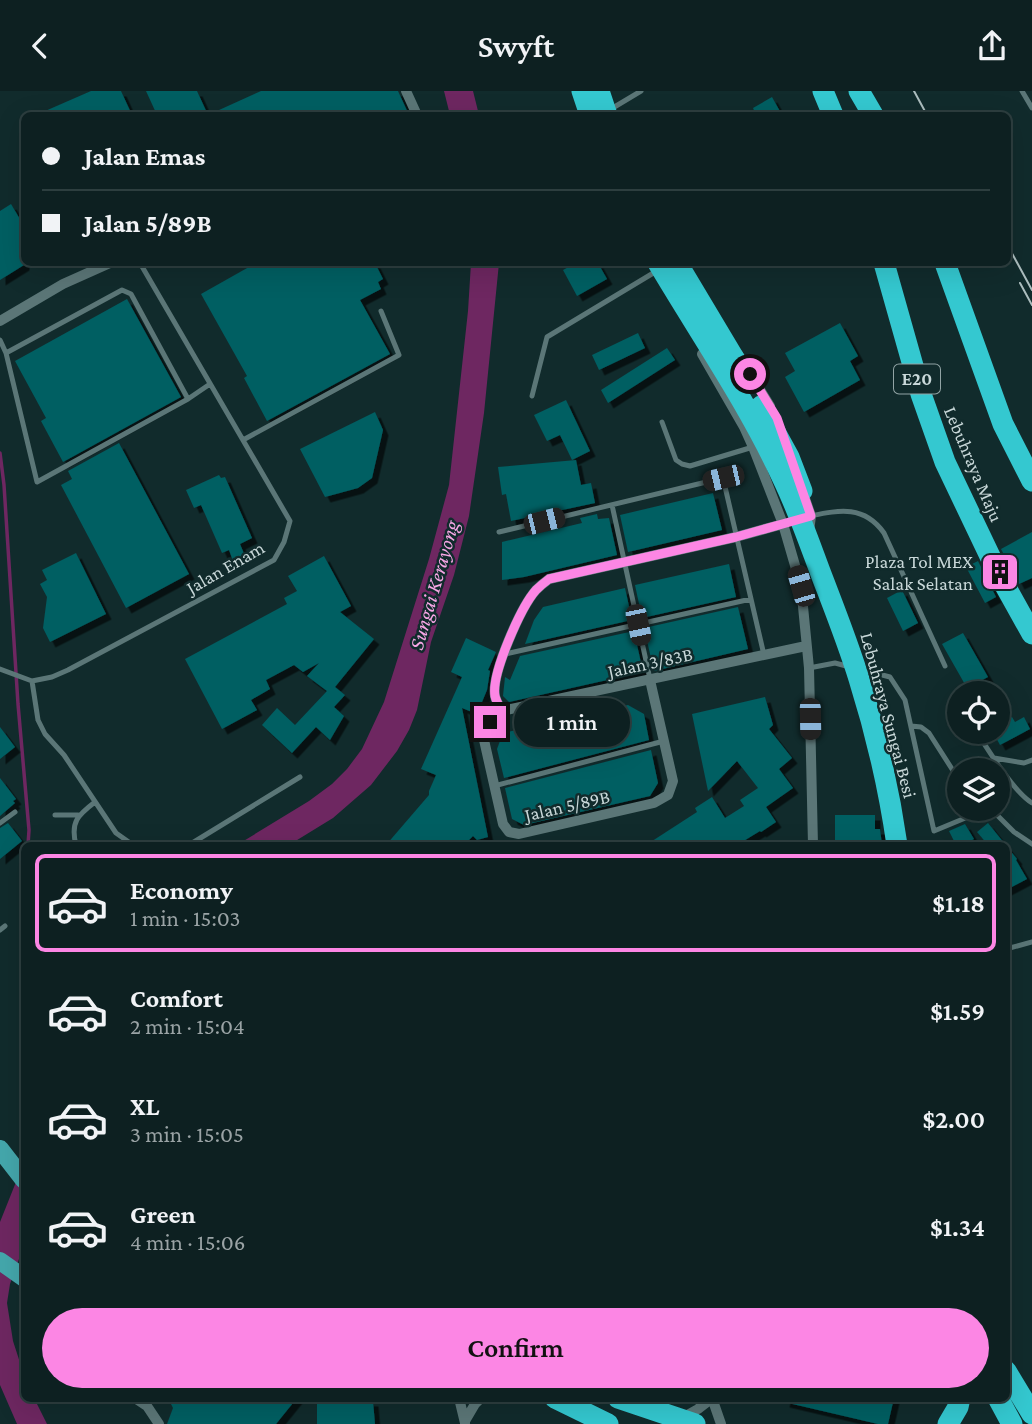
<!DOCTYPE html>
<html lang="en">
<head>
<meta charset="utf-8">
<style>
	:root { --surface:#0d2021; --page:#1b2d2e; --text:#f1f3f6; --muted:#9aa3a5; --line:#2d3e3f; --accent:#fc86e4 }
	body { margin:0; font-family:"Crimson Pro",serif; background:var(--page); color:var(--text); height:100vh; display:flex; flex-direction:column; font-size:26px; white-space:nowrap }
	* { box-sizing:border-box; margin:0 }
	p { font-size:23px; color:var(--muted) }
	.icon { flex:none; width:38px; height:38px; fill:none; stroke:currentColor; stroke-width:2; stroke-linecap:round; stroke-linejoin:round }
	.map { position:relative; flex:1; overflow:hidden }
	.details { position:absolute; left:21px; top:751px; width:989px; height:560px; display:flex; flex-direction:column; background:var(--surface); border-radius:10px; box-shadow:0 7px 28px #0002,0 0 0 2px var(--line) }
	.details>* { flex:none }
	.banner { position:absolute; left:21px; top:21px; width:990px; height:154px; border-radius:10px; box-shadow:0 7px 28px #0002,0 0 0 2px var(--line); display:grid; align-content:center; height:154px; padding:0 21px; background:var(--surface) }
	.fabs { position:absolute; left:947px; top:590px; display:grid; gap:14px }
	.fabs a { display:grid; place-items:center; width:63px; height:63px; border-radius:50%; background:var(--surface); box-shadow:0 7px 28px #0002,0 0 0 2px var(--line); font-size:35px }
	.end { position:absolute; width:32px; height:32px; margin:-16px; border:9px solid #fc86e4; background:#111; box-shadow:0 0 0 4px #111 }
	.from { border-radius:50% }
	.bubble { position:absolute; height:49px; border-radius:24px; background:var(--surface); box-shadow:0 7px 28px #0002,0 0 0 2px var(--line); font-size:23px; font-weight:600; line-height:49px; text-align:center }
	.car { position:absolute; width:21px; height:42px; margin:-21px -10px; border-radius:9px; box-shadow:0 0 5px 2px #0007; background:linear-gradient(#222 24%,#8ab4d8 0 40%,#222 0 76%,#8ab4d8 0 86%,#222 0) }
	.banner b { display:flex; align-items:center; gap:24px; height:66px; font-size:26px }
	.banner b+b { border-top:2px solid var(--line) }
	.banner i { width:18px; height:18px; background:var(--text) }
	ul { padding:12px 0 0; list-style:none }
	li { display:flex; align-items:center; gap:21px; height:98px; margin:0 14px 10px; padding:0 7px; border:4px solid transparent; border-radius:10px }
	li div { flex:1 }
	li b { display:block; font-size:26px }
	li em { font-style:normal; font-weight:600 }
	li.current { border-color:var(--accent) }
	li>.icon { width:63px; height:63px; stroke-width:1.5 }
	.cta { display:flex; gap:14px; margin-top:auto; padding:14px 21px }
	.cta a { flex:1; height:80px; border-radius:42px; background:var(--accent); color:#111; font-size:28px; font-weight:600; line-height:80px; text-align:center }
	header { display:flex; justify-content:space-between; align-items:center; height:91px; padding:0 21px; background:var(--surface); font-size:32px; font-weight:600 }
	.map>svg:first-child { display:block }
	.water { fill:#6e2761 }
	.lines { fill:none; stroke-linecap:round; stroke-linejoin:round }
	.stream { stroke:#6e2761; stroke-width:3.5 }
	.building { fill:#005e62; filter:url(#shadow) }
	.lane { stroke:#5b7677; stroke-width:5 }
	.street { stroke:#5b7677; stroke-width:10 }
	.primary { stroke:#44a7ac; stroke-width:18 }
	.highway { stroke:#34c8d0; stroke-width:21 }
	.tram { stroke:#acbdbe; stroke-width:2 }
	.route { stroke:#fc86e4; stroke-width:9 }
	.labels { text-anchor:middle; stroke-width:5; stroke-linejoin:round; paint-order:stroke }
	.shield { fill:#112b2c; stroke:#92a4a5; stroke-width:2 }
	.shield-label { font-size:18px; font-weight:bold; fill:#c9d8d9 }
	.street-label { font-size:19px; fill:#c9d8d9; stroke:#112b2c }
	.poi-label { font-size:19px; fill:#c9d8d9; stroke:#112b2c; text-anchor:end }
	.water-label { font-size:21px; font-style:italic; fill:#f7a6e5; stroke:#112b2c }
</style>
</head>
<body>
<header><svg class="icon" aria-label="back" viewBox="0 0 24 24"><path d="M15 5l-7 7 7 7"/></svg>Swyft<svg class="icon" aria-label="share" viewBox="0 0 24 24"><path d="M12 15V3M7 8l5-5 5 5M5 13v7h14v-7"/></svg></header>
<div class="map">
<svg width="1032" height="1333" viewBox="0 0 1032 1333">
	<defs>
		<filter id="shadow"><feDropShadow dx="5.5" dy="5.5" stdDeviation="0" flood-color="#0009"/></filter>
	</defs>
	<rect width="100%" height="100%" fill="#112b2c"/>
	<path class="water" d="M444 0H473L479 24H450Z
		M471 172H499L484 322 469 425 454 484 431 551 417 619 409 639 397 660 371 694 333 727 289 754H237L309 710 332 693 347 678 362 658 384 611 429 468 449 394 468 220Z
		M24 1071V1154L10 1193 7 1212 13 1250 24 1284V1307H34L47 1333H17L0 1294V1131Z"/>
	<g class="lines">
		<path class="stream" d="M0 362 4 394 18 613 29 739 28 754
			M24 802 21 828 24 855"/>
	</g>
	<path class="building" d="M91 0H121L132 24H36Z
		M146 0H197L208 24 261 0H398L409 24H157Z
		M772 6 782 24H756L753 17Z
		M11 113 24 135V174L0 189V120Z
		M256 172H375L383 188 378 191 381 198 360 209 390 263 267 330 244 287 247 285 201 203Z
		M576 172H598L607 188 577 205 563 179Z
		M127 208 181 306 63 371 41 330 46 327 15 270Z
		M840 232 858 265 850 270 860 289 804 321 785 286 795 280 785 262Z
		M638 242 645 257 599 279 592 264Z
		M667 257 675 269 608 312 601 299Z
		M566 309 590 360 572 369 560 344 547 350 534 324Z
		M375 321 383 339 372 387 358 397 325 406 300 358Z
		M119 352 189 483 126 517 61 394 72 388 68 380Z
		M576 369 581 394 591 392 595 412 511 430 506 403 502 404 498 376Z
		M219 384 221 387 225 386 252 447 240 453 245 465 233 470 229 459 222 462 201 414 194 417 186 399Z
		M713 402 722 439 628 461 620 424Z
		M597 423 598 428 609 427 617 464 524 486 502 489V451L582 432 580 427Z
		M1032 441V487L1019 493 1001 458Z
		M76 462 106 523 50 551 43 537 47 506 40 493 47 489 42 479Z
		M324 465 351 515 340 521 374 548 335 596 345 604 334 616 344 625 330 649 316 636 292 662 262 634 277 617 295 634 327 600 307 585 319 572 303 581 294 574 266 589 270 598 251 609 257 619 222 638 185 568 287 513 284 507 297 500 288 485Z
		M978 470 996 506 985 512 966 476Z
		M729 473 736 506 642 527 635 494Z
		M625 497 632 529 525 553 534 529 543 516Z
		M902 499 918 532 903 540 887 507Z
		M738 516 748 558 654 580 644 537Z
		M634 540 643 581 509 611 503 605 505 586 510 589 520 565Z
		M963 542 988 586 967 597 942 553Z
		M466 547 496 561 488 579 490 580 487 599 477 623 462 617 488 746 477 749 473 745 464 754H386L429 704V700L436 684 421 678 462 586 451 581Z
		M765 606 773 634 769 638 792 667 779 678 793 697 766 716 776 731 761 741 760 740 742 751 741 749 732 754H646L697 721 695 717 712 706 725 727 744 715 740 709 758 697 737 670 708 700 692 623Z
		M628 614 644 623 649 649 504 687 497 658 503 642Z
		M1012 626 1015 631 1024 626 1030 638 1000 654 994 643 1005 637 1002 631Z
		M0 636 15 656 0 668Z
		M651 659 658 692 650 705 524 734 512 728 505 697Z
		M0 687 16 708 13 710 15 712 0 725Z
		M835 724H875V738H880L882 754H835Z
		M8 732 22 750 0 768V737Z
		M988 732 1017 768 1016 769 1027 788 1006 799V754H988L977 741Z
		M965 733 974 748 963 754H956L949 740Z
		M168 1307H297L276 1333H167L173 1317Z
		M317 1307 373 1310 375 1333H317Z
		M785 1307H894L888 1333H878L784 1311Z"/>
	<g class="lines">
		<path class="lane" d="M1022 0 1032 17
			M611 18 641 0
			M0 249 6 262 37 391 188 308 210 293
			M6 262 122 199 131 203 188 308
			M532 305 547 246 655 181
			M662 331 676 369 682 373 690 375 753 356
			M243 349 399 264 381 220
			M612 414 650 588
			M810 425C840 419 864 414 884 442L945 575
			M499 441 723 387 764 564
			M505 563 751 508
			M809 577 835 572 850 576
			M0 578 32 590 52 586 68 579 274 469 284 451 290 430 140 172
			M863 579 890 586 905 609 934 740 987 718
			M32 590 38 629 45 643 64 664 116 742 133 754
			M995 602 997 601
			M911 635 921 636 929 642 959 689
			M976 640C989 660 1013 700 1032 712
			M994 667 1024 672 1032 669
			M494 695 664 650
			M991 718 1014 741 1032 753
			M55 724H78
			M0 732 15 721
			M76 754C70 731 78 724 95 711
			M189 754 300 686
			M0 839 5 835
			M1006 858 1032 851"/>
		<path class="street" d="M406 0 417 24
			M0 230 63 193 110 172
			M702 263 744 336 753 356 783 433 801 495 809 577 813 754
			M738 263 770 315
			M802 399 811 425 809 440
			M650 589 673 690 668 704 654 712 519 743 509 741 503 733 484 649 490 631 502 620C499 615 496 610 495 605 491 583 521 516 536 499 540 495 545 491 549 488L736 446 783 433
			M502 620 806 555
			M135 1307 147 1315 159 1333
			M459 1307 465 1332
			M712 1307 721 1333
			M682 1327 698 1318 711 1308
			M465 1330 475 1313 481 1307"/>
		<path class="primary" d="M0 1058 24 1089
			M0 1170 24 1187"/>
		<path class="highway" d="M582 0 590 24
			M599 0 607 24
			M823 0 833 24
			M859 0 873 24
			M658 172C700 243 748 312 783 388 798 419 809 451 821 483 834 517 848 552 859 588 876 642 889 698 897 754
			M677 172 735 269
			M884 172 921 303 945 371 998 482 1032 543
			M945 172 1003 333 1032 390
			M761 315 789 366 802 400
			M1006 1280 1032 1323
			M555 1307 608 1333
			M618 1307 695 1333
			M998 1307 1012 1333
			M948 1333 958 1316 960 1307"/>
		<path class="tram" d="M914 0 927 24
			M1008 155 1032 199
			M1020 192 1032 214"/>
	</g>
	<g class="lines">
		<path class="route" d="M490 631 502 620C499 615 496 610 495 605 491 583 521 516 536 499 540 495 545 491 549 488L736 446 811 425 777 327 750 283"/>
	</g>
	<defs>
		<symbol id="building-square" viewBox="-11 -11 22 22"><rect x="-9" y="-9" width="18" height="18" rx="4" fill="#fc86e4" stroke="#112b2c"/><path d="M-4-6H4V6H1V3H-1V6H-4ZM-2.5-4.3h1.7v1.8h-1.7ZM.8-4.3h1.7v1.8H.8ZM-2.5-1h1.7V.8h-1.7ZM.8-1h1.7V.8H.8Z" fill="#111"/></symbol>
	</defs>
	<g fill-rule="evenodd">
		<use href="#building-square" x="978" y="459" width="44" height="44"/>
	</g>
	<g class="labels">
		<rect class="shield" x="894" y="273.5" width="46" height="29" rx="5"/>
		<g class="shield-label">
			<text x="917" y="294">E20</text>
		</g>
		<g class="street-label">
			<text transform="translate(974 373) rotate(67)" y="7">Lebuhraya Maju</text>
			<text transform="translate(225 476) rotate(-30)" y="7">Jalan Enam</text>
			<text transform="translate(650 571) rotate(-12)" y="7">Jalan 3/83B</text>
			<text transform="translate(889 624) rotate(75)" y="7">Lebuhraya Sungai Besi</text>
			<text transform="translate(567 714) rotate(-13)" y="7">Jalan 5/89B</text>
		</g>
		<g class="poi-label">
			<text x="973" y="477">Plaza Tol MEX<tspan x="973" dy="22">Salak Selatan</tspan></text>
		</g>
		<g class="water-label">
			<text transform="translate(434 494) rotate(-74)" y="7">Sungai Kerayong</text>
		</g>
	</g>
</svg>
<div class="fabs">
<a><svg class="icon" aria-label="locate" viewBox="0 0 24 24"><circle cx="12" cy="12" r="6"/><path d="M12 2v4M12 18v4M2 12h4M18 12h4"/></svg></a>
<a><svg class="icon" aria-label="layers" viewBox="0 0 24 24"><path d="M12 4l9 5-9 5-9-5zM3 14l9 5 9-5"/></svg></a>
</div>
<i class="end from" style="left:750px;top:283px"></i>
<i class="end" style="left:490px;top:631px"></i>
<div class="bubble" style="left:514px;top:607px;width:116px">1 min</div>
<i class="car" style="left:723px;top:387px;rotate:257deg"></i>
<i class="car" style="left:544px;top:430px;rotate:76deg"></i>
<i class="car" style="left:801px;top:495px;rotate:344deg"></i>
<i class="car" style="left:638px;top:534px;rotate:168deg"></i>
<i class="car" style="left:810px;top:628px;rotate:179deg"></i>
<div class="banner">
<b><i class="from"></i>Jalan Emas</b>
<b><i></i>Jalan 5/89B</b>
</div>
<section class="details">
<ul>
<li class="current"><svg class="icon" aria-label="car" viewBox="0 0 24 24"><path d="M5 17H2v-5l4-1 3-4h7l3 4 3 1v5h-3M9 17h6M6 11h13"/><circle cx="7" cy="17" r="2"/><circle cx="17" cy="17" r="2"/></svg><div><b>Economy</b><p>1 min · 15:03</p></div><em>$1.18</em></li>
<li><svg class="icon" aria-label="car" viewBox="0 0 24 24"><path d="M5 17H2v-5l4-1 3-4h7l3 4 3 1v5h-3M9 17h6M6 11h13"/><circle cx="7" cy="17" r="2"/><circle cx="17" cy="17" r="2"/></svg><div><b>Comfort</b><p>2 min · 15:04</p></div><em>$1.59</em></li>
<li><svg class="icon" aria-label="car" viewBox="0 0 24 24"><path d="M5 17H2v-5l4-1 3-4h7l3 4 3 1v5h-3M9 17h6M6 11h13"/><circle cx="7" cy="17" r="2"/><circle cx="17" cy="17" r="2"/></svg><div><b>XL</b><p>3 min · 15:05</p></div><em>$2.00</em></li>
<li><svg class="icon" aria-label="car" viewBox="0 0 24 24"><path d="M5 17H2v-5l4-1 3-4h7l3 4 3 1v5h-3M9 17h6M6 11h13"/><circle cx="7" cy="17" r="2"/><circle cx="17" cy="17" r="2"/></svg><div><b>Green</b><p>4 min · 15:06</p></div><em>$1.34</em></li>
</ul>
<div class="cta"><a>Confirm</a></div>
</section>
</div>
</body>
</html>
